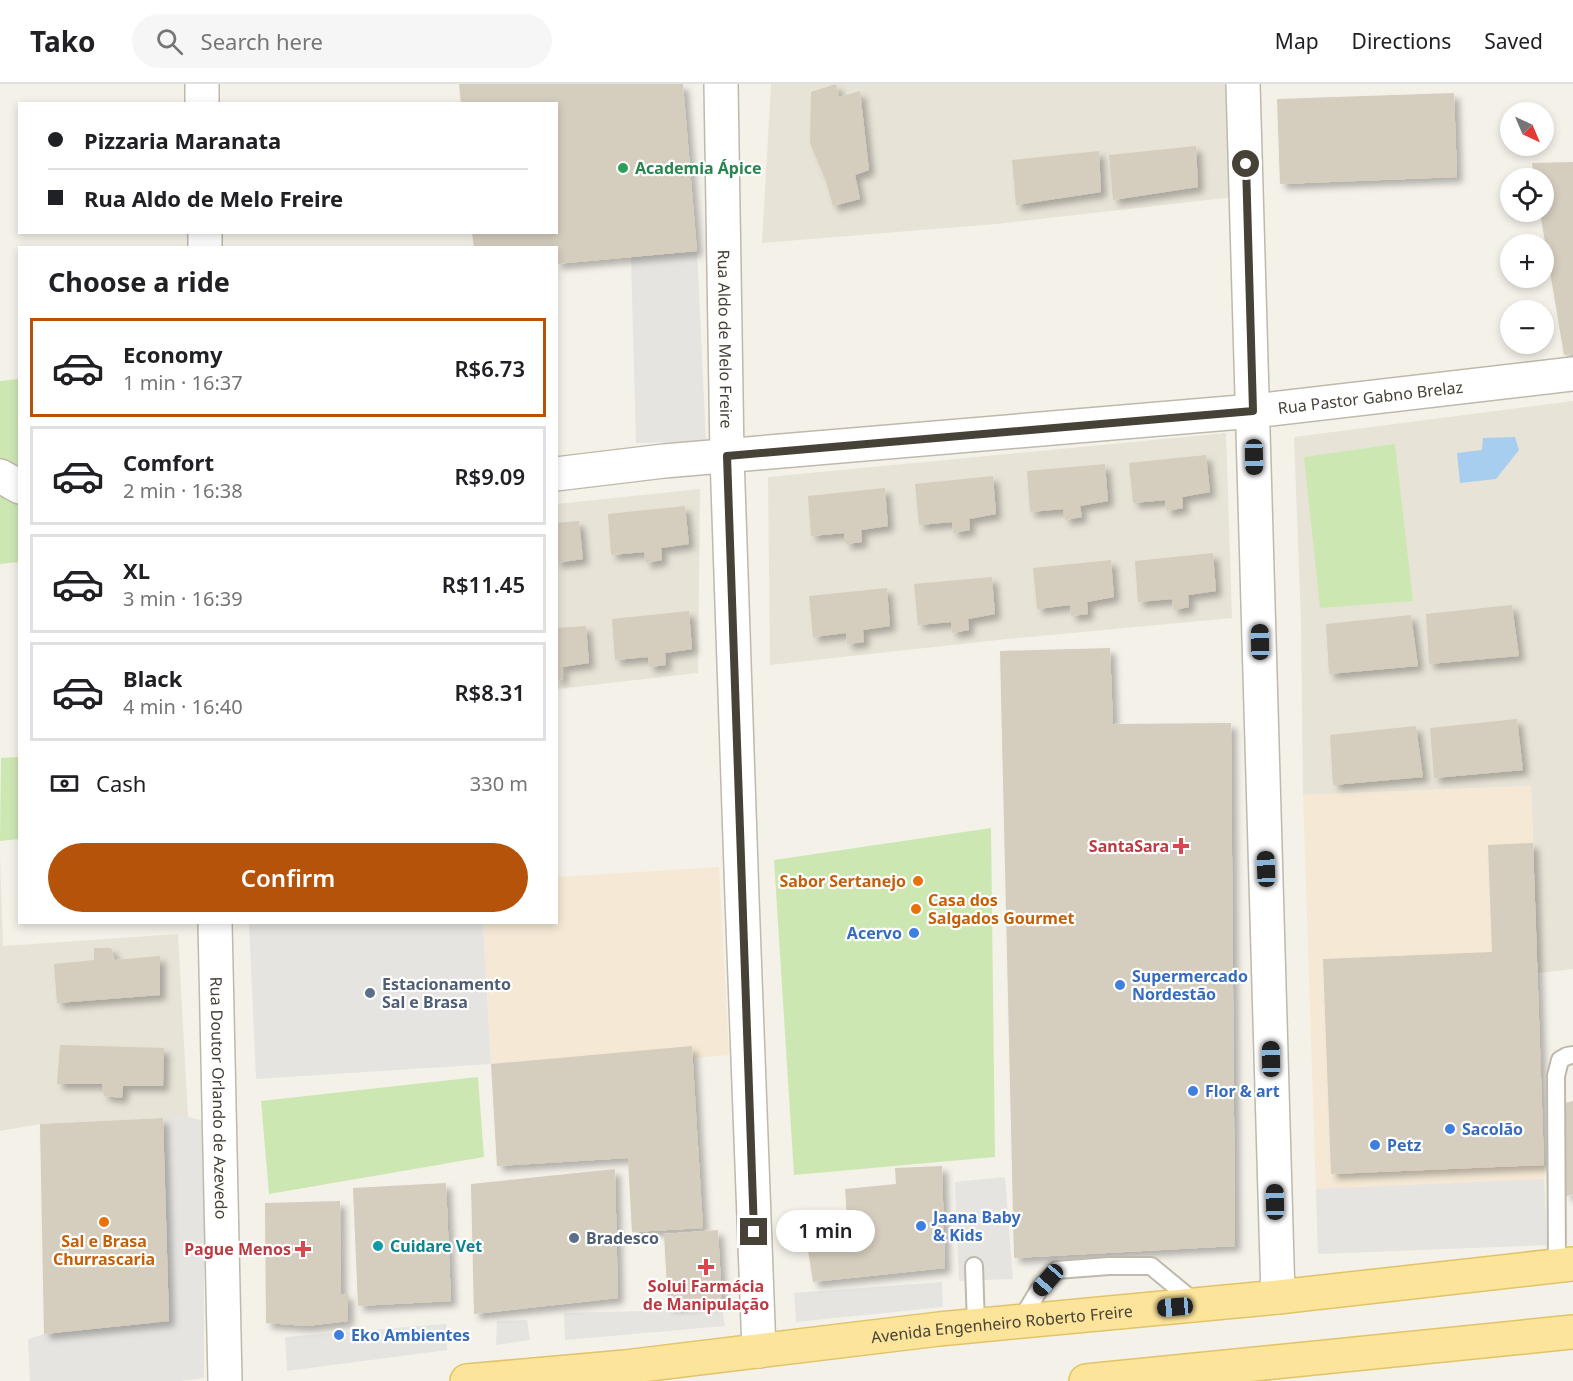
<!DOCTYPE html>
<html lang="en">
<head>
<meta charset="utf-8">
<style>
	:root { --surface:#fff; --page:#f6f6f6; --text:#202124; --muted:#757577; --line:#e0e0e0; --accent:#b45309 }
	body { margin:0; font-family:"Noto Sans",sans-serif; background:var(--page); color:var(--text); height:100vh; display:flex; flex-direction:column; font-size:22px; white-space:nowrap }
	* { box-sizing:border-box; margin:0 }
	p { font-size:20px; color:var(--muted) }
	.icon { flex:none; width:33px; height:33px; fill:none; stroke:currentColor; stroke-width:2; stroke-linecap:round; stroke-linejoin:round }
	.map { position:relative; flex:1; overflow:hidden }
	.panel { position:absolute; left:18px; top:162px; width:540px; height:678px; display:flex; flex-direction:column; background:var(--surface); border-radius:0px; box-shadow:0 3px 9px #0003 }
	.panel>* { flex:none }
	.guide { position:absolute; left:18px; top:18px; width:540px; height:132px; border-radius:0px; box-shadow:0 3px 9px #0003; display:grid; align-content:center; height:132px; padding:0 30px; background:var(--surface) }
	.needle { width:39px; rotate:136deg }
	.buttons { position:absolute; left:1500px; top:18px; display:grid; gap:12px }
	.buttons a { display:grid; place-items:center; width:54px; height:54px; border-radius:50%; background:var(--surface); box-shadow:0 3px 9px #0003; font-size:30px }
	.end { position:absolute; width:27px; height:27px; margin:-14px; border:8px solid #474237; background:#fff; box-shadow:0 0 0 3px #fff }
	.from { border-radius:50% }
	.bubble { position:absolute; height:42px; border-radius:21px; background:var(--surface); box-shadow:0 3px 9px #0003; font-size:20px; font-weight:600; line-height:42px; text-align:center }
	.car { position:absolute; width:18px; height:36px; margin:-18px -9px; border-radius:8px; box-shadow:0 0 4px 2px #0007; background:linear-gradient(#222 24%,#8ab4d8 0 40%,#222 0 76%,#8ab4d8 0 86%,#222 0) }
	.guide b { display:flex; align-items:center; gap:21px; height:57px; font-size:22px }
	.guide b+b { border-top:2px solid var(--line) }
	.guide i { width:15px; height:15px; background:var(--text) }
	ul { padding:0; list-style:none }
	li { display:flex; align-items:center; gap:18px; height:99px; margin:0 12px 9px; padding:0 18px; border:3px solid var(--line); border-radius:0px }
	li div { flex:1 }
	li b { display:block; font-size:22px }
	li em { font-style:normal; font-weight:600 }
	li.current { border-color:var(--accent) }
	li>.icon { width:54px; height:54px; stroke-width:1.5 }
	h2 { padding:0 30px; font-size:27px; line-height:72px }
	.pay { display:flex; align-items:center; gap:15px; height:66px; padding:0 30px; font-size:22px }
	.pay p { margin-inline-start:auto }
	.button { display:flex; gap:12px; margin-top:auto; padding:12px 30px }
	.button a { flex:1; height:69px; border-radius:36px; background:var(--accent); color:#fff; font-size:24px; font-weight:600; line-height:69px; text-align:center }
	header { display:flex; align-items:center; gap:36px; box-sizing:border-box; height:84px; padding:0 30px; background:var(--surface); border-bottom:2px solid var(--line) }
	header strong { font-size:28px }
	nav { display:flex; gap:33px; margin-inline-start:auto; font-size:21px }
	.search { width:420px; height:54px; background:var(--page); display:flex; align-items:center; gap:15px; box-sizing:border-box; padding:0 21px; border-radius:33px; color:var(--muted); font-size:22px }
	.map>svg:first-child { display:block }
	.residential { fill:#e8e3d7 }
	.commercial { fill:#f5e9d5 }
	.green { fill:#cde7b3 }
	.parking { fill:#e5e4e0 }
	.water { fill:#a7ceef }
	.building { fill:#d5cdbe; filter:url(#shadow) }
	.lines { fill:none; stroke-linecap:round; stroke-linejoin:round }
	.service-casing { stroke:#bfb9ab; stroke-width:20 }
	.minor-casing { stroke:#bfb9ab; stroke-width:36 }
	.primary-casing { stroke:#e1c369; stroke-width:36 }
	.service { stroke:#fff; stroke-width:16 }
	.minor { stroke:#fff; stroke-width:33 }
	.primary { stroke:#fce49a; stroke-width:33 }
	.route { stroke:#474237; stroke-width:8 }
	.leisure-dot { fill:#2e9e5b; stroke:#fff; stroke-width:2 }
	.health-dot { fill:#e0444e; stroke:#fff; stroke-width:2 }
	.food-dot { fill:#e8710a; stroke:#fff; stroke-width:2 }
	.shop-dot { fill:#3f7fe0; stroke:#fff; stroke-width:2 }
	.service-dot { fill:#5c6f8a; stroke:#fff; stroke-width:2 }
	.culture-dot { fill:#0f9aa8; stroke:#fff; stroke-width:2 }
	.labels { text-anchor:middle; stroke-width:4.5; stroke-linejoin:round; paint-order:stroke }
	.leisure-label { font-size:16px; font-weight:bold; fill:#27864d; stroke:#fff; text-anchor:start }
	.street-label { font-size:16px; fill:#474237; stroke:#fff }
	.health-label { font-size:16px; font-weight:bold; fill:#be3a42; stroke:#fff; text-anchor:end }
	.food-label { font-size:16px; font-weight:bold; fill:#c56008; stroke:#fff; text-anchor:end }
	.shop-label { font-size:16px; font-weight:bold; fill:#366cbe; stroke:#fff; text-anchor:start }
	.service-label { font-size:16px; font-weight:bold; fill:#4e5e75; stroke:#fff; text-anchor:start }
	.culture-label { font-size:16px; font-weight:bold; fill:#0d838f; stroke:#fff; text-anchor:start }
</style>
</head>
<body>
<header>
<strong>Tako</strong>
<div class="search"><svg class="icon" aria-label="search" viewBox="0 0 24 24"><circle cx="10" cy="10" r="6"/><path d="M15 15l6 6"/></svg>Search here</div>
<nav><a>Map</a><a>Directions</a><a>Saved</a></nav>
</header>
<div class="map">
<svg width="1573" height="1297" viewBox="0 0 1573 1297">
	<defs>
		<filter id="shadow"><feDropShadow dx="5.5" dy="5.5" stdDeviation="3" flood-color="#0004"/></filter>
	</defs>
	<rect width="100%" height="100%" fill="#f4f1e9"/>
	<path class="residential" d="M771 0H1230L1234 113 996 140 762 159Z
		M1573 317V885L1538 889 1531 702 1303 711 1301 537 1294 353Z
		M1226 349 1232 534 998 556 770 581 768 393Z
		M700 405 698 589 557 605 556 420Z
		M0 772 3 862 178 850 188 1033 40 1040 0 1047Z"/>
	<path class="commercial" d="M1531 702 1547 1161 1318 1170 1303 711Z
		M719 783 729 971 694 974 703 1144 632 1148 628 1074 497 1082 483 839 556 838 557 793Z"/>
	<path class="green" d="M19 295V478L0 480V297Z
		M1395 360 1413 517 1320 524 1304 373Z
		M19 673V755L0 757 1 674Z
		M991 744 995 1073 794 1091 774 776Z
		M478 993 484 1073 269 1110 261 1017Z"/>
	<path class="parking" d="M697 167 706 357 636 359 631 173Z
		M249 839H483L491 980 256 995Z
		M188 1033 204 1037V1294L179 1297H30L28 1255 44 1250 169 1236 163 1034Z
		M1005 1093 1013 1195 959 1197 955 1098Z
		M1544 1095 1547 1161 1318 1170 1316 1105Z
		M942 1198 943 1223 796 1238 794 1209Z
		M722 1225 725 1242 565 1256 564 1229Z
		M527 1236 530 1256 496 1261 497 1237Z
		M446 1240 447 1266 287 1287 285 1253Z"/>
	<path class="water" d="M1515 353 1519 366 1496 395 1460 399 1457 369 1482 366 1483 354Z"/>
	<path class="building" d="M459 0H683L697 167 556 180V164H474L472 148H556V20H461Z
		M836 0 839 13 860 7 869 86 855 91 860 115 833 122 826 97 810 59 811 8Z
		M1454 9 1457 93 1280 100 1277 15Z
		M1196 62 1198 103 1113 116 1109 71Z
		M1099 67 1101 108 1016 121 1012 76Z
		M1573 78V270L1564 271 1540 128H1544V94H1534L1532 79Z
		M1206 371 1210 408 1182 413 1183 424 1166 427 1165 416 1133 419 1129 379Z
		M1105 380 1108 417 1080 422 1082 433 1065 436 1063 425 1030 428 1027 387Z
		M993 392 996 430 969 435 970 446 953 449 952 438 919 441 915 400Z
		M885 404 888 442 861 446 862 458 846 460 844 449 811 452 808 412Z
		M685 422 689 460 661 464 662 476 646 479 644 468 611 471 608 430Z
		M579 437 583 475 556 479V439Z
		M1213 469 1216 507 1188 511 1189 523 1173 526 1172 515 1138 518 1135 477Z
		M1111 476 1114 513 1087 518 1088 530 1071 532 1070 521 1037 525 1033 484Z
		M992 493 995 530 968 535 969 546 952 549 951 538 918 541 914 500Z
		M887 504 890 542 863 546 864 558 847 560 846 549 813 553 809 512Z
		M1512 521 1519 572 1429 580 1426 530Z
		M689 527 692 565 665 569 666 581 649 583 648 573 615 576 612 535Z
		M1411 531 1418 582 1329 590 1326 540Z
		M586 542 589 579 562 583 563 595 556 596V544Z
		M1110 564 1113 640 1231 639 1235 1162 1014 1174 1000 567Z
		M1517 635 1523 686 1434 694 1430 644Z
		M1416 642 1423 693 1333 701 1330 651Z
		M1533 759 1544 1081 1331 1090 1323 875 1492 868 1488 761Z
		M94 864H111L115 876 160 872V911L57 919 54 880 94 876Z
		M60 961 164 964 163 1002H123L122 1014 104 1012 102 1000H57Z
		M692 962 703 1144 632 1148 628 1074 497 1082 491 980Z
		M1573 1017V1111L1566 1112 1565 1019Z
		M163 1034 169 1237 44 1250 40 1040Z
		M942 1082 945 1184 813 1198 803 1134 847 1132 845 1105 896 1100 895 1084Z
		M615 1085 618 1214 474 1230 471 1100Z
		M446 1099 451 1217 358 1222 353 1104Z
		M340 1117 341 1211 348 1210V1237L307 1242 266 1239 265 1119Z
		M718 1146 722 1218 668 1222 664 1150Z"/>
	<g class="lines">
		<defs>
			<path id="service" d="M974 1182 976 1241
				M1557 1182 1556 992 1560 976 1567 972 1573 971
				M1020 1237 1039 1206 1057 1186 1109 1182H1151L1197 1220"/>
			<g id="minor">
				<path d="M202 0V20"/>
				<path id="s1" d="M721 0 727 372 742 814 759 1267"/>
				<path d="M1243 0 1278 1213"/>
				<path d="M205 148V164"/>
				<path id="s2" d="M556 390 664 377 1253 327 1573 290"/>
				<path d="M0 392 20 403"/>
				<path id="s3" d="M215 838 225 1297"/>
			</g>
			<g id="primary">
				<path id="s4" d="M467 1297 625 1283 939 1245 1278 1213 1573 1180"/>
				<path d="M1086 1297 1573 1248"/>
			</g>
		</defs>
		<use href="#service" class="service-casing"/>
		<use href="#minor" class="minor-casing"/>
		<use href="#primary" class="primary-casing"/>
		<use href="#service" class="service"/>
		<use href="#minor" class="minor"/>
		<use href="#primary" class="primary"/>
	</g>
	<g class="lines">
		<path class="route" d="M754 1148 727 372 1253 327 1246 80"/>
	</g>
	<circle class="leisure-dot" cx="623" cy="84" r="6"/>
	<g class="health-dot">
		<path d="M1178 753h6v6h6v6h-6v6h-6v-6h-6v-6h6z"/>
		<path d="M300 1156h6v6h6v6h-6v6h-6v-6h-6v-6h6z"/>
		<path d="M703 1174h6v6h6v6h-6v6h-6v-6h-6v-6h6z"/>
	</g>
	<g class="food-dot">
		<circle cx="918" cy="797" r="6"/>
		<circle cx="916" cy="825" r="6"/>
		<circle cx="104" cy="1138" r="6"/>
	</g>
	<g class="shop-dot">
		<circle cx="914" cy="849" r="6"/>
		<circle cx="1120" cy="901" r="6"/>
		<circle cx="1193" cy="1007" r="6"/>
		<circle cx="1450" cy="1045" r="6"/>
		<circle cx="1375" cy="1061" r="6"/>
		<circle cx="921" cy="1142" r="6"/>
		<circle cx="339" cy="1251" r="6"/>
	</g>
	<g class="service-dot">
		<circle cx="370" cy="909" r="6"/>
		<circle cx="574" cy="1154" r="6"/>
	</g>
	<circle class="culture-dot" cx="378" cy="1162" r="6"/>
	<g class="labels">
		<g class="leisure-label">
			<text x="635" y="90">Academia Ápice</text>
		</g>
		<g class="street-label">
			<text dy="6" stroke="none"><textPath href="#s1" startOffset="255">Rua Aldo de Melo Freire</textPath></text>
			<text dy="6" stroke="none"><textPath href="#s2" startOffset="818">Rua Pastor Gabno Brelaz</textPath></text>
			<text dy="6" stroke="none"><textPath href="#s3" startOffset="176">Rua Doutor Orlando de Azevedo</textPath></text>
			<text dy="6" stroke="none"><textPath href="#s4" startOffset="538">Avenida Engenheiro Roberto Freire</textPath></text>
		</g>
		<g class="health-label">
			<text x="1169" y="768">SantaSara</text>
			<text x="291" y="1171">Pague Menos</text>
			<text x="706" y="1208" text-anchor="middle">Solui Farmácia<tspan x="706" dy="18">de Manipulação</tspan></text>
		</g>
		<g class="food-label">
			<text x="906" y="803">Sabor Sertanejo</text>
			<text x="928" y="822" text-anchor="start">Casa dos<tspan x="928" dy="18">Salgados Gourmet</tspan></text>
			<text x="104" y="1163" text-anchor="middle">Sal e Brasa<tspan x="104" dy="18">Churrascaria</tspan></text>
		</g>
		<g class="shop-label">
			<text x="902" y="855" text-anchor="end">Acervo</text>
			<text x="1132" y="898">Supermercado<tspan x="1132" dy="18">Nordestão</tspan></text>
			<text x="1205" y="1013">Flor &amp; art</text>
			<text x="1462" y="1051">Sacolão</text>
			<text x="1387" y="1067">Petz</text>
			<text x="933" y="1139">Jaana Baby<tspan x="933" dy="18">&amp; Kids</tspan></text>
			<text x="351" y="1257">Eko Ambientes</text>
		</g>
		<g class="service-label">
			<text x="382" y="906">Estacionamento<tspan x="382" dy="18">Sal e Brasa</tspan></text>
			<text x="586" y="1160">Bradesco</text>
		</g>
		<g class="culture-label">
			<text x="390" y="1168">Cuidare Vet</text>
		</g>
	</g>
</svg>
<div class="buttons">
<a><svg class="needle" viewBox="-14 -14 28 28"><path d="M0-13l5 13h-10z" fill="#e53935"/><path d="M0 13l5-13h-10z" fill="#757577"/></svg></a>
<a><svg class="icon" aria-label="locate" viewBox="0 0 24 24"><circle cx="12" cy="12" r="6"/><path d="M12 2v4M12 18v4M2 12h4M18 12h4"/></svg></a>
<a>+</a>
<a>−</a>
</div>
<i class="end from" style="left:1246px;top:80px"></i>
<i class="end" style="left:754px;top:1148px"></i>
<div class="bubble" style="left:776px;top:1126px;width:99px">1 min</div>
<i class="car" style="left:1254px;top:373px;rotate:179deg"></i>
<i class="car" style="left:1260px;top:558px;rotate:359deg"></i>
<i class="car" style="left:1266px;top:785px;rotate:358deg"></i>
<i class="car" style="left:1271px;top:975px;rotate:359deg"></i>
<i class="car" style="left:1275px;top:1118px;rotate:359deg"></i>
<i class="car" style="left:1048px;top:1196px;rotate:221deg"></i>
<i class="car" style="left:1175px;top:1223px;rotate:265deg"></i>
<div class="guide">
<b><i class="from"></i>Pizzaria Maranata</b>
<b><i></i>Rua Aldo de Melo Freire</b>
</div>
<section class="panel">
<h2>Choose a ride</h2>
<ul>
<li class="current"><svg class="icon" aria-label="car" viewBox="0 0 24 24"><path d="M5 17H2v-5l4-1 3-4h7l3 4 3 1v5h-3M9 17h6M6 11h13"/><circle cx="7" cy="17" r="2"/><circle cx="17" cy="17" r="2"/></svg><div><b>Economy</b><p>1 min · 16:37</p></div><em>R$6.73</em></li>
<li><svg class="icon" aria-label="car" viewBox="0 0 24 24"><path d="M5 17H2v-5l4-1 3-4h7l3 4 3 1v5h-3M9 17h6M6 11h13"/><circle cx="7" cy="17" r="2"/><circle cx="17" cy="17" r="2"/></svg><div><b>Comfort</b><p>2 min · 16:38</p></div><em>R$9.09</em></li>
<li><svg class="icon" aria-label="car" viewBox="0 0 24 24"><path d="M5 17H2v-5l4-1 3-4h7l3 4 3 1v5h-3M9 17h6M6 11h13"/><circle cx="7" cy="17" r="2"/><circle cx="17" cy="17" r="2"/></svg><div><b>XL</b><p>3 min · 16:39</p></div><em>R$11.45</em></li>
<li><svg class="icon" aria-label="car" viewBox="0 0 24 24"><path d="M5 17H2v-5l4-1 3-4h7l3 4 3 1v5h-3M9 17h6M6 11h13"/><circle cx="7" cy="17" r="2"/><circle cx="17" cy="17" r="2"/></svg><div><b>Black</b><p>4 min · 16:40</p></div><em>R$8.31</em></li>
</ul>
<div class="pay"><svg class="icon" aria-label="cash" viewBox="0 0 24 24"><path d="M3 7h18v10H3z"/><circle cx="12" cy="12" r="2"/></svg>Cash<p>330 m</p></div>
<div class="button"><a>Confirm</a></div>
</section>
</div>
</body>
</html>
